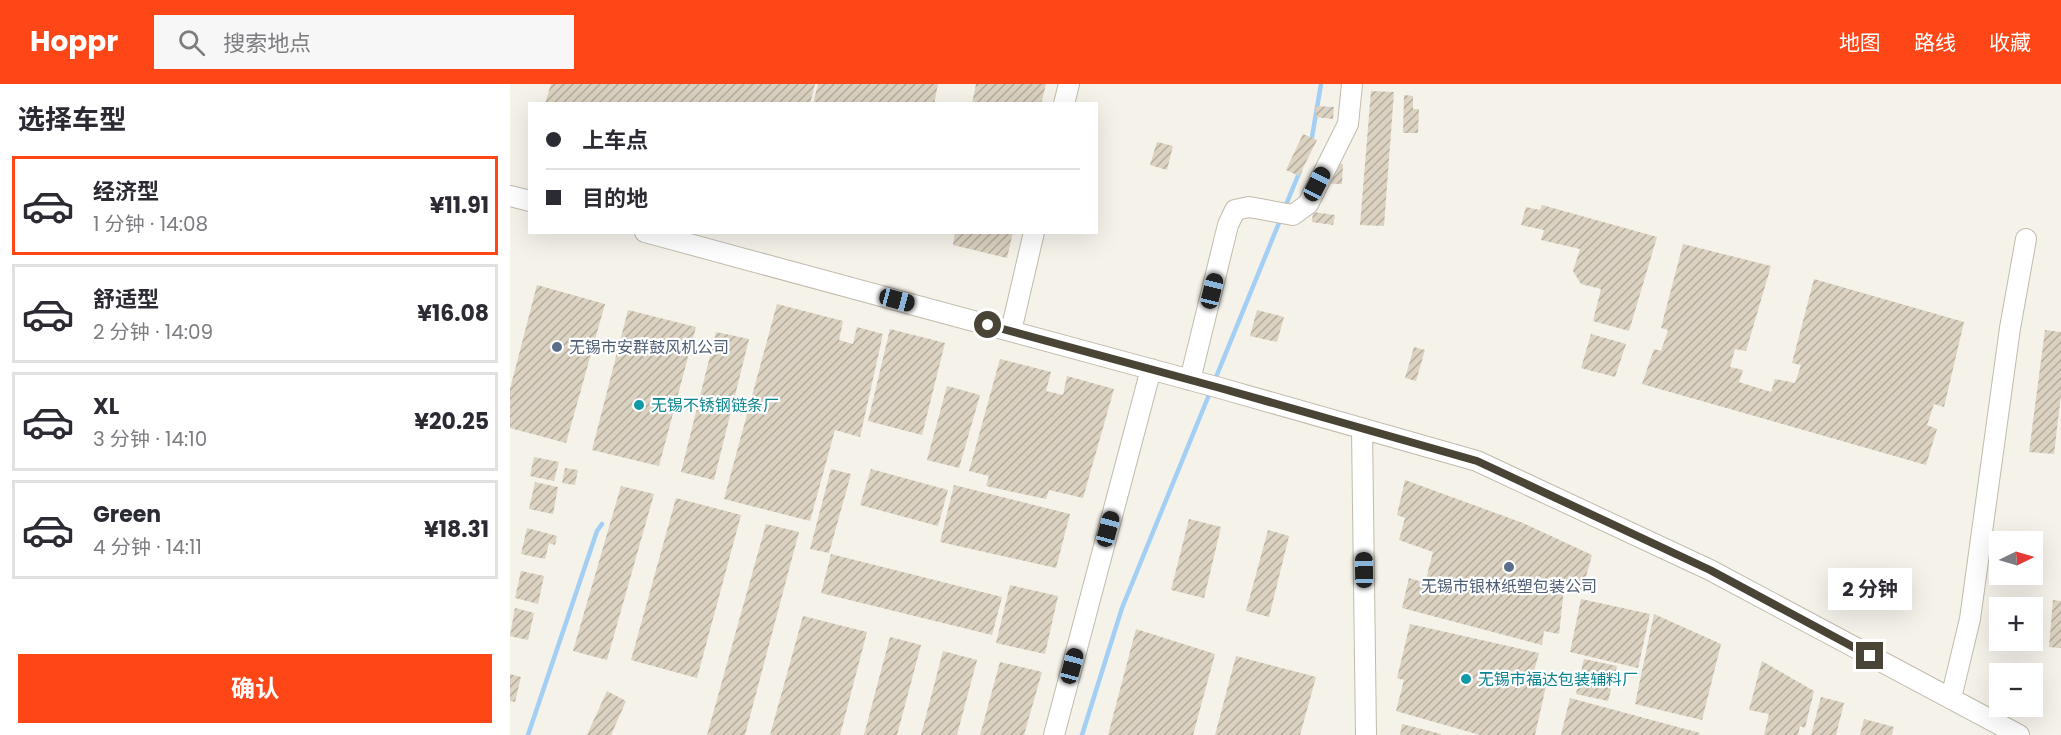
<!DOCTYPE html>
<html lang="zh">
<head>
<meta charset="utf-8">
<style>
	:root { --surface:#fff; --page:#f7f7f7; --text:#2b2b33; --muted:#7c7c81; --line:#e1e1e2; --accent:#ff4617 }
	body { margin:0; font-family:Poppins,"Noto Sans SC",sans-serif; background:var(--page); color:var(--text); height:100vh; display:flex; flex-direction:column; font-size:22px; white-space:nowrap }
	* { box-sizing:border-box; margin:0 }
	p { font-size:20px; color:var(--muted) }
	.icon { flex:none; width:33px; height:33px; fill:none; stroke:currentColor; stroke-width:2; stroke-linecap:round; stroke-linejoin:round }
	.map { position:relative; flex:1; overflow:hidden }
	.sheet { display:flex; flex-direction:column; background:var(--surface); width:510px }
	.sheet>* { flex:none }
	.top-card { position:absolute; left:18px; top:18px; width:570px; height:132px; border-radius:0px; box-shadow:0 6px 24px #0002; display:grid; align-content:center; height:132px; padding:0 18px; background:var(--surface) }
	.needle { width:39px; rotate:85deg }
	.tools { position:absolute; left:1479px; top:447px; display:grid; gap:12px }
	.tools a { display:grid; place-items:center; width:54px; height:54px; border-radius:0px; background:var(--surface); box-shadow:0 6px 24px #0002; font-size:30px }
	.end { position:absolute; width:27px; height:27px; margin:-14px; border:8px solid #4a4437; background:#fff; box-shadow:0 0 0 3px #fff }
	.from { border-radius:50% }
	.bubble { position:absolute; height:42px; border-radius:0px; background:var(--surface); box-shadow:0 6px 24px #0002; font-size:20px; font-weight:700; line-height:42px; text-align:center }
	.car { position:absolute; width:18px; height:36px; margin:-18px -9px; border-radius:8px; box-shadow:0 0 4px 2px #0007; background:linear-gradient(#222 24%,#8ab4d8 0 40%,#222 0 76%,#8ab4d8 0 86%,#222 0) }
	.top-card b { display:flex; align-items:center; gap:21px; height:57px; font-size:22px }
	.top-card b+b { border-top:2px solid var(--line) }
	.top-card i { width:15px; height:15px; background:var(--text) }
	ul { padding:0; list-style:none }
	li { display:flex; align-items:center; gap:18px; height:99px; margin:0 12px 9px; padding:0 6px; border:3px solid var(--line); border-radius:0px }
	li div { flex:1 }
	li b { display:block; font-size:22px }
	li em { font-style:normal; font-weight:700 }
	li.selected { border-color:var(--accent) }
	li>.icon { width:54px; height:54px; stroke-width:1.5 }
	h2 { padding:0 18px; font-size:27px; line-height:72px }
	.primary-button { display:flex; gap:12px; margin-top:auto; padding:12px 18px }
	.primary-button a { flex:1; height:69px; border-radius:0px; background:var(--accent); color:#fff; font-size:24px; font-weight:700; line-height:69px; text-align:center }
	header { display:flex; align-items:center; gap:36px; box-sizing:border-box; height:84px; padding:0 30px; background:var(--accent); color:#fff }
	header strong { font-size:28px }
	nav { display:flex; gap:33px; margin-inline-start:auto; font-size:21px }
	.search { width:420px; height:54px; background:var(--page); display:flex; align-items:center; gap:15px; box-sizing:border-box; padding:0 21px; border-radius:0px; color:var(--muted); font-size:22px }
	main { display:flex; flex:1; min-height:0 }
	.map>svg:first-child { display:block }
	.lines { fill:none; stroke-linecap:round; stroke-linejoin:round }
	.stream { stroke:#a4cff4; stroke-width:4.5 }
	.building { fill:url(#building-hatch) }
	.minor-casing { stroke:#c2bbac; stroke-width:22 }
	.minor { stroke:#fff; stroke-width:20 }
	.route { stroke:#4a4437; stroke-width:8 }
	.service-dot { fill:#5c6f8a; stroke:#fff; stroke-width:2 }
	.culture-dot { fill:#0f9aa8; stroke:#fff; stroke-width:2 }
	.labels { text-anchor:middle; stroke-width:4.5; stroke-linejoin:round; paint-order:stroke }
	.service-label { font-size:16px; fill:#4e5e75; stroke:#fff; text-anchor:start }
	.culture-label { font-size:16px; fill:#0d838f; stroke:#fff; text-anchor:start }
</style>
</head>
<body>
<header>
<strong>Hoppr</strong>
<div class="search"><svg class="icon" aria-label="search" viewBox="0 0 24 24"><circle cx="10" cy="10" r="6"/><path d="M15 15l6 6"/></svg>搜索地点</div>
<nav><a>地图</a><a>路线</a><a>收藏</a></nav>
</header>
<main>
<section class="sheet">
<h2>选择车型</h2>
<ul>
<li class="selected"><svg class="icon" aria-label="car" viewBox="0 0 24 24"><path d="M5 17H2v-5l4-1 3-4h7l3 4 3 1v5h-3M9 17h6M6 11h13"/><circle cx="7" cy="17" r="2"/><circle cx="17" cy="17" r="2"/></svg><div><b>经济型</b><p>1 分钟 · 14:08</p></div><em>¥11.91</em></li>
<li><svg class="icon" aria-label="car" viewBox="0 0 24 24"><path d="M5 17H2v-5l4-1 3-4h7l3 4 3 1v5h-3M9 17h6M6 11h13"/><circle cx="7" cy="17" r="2"/><circle cx="17" cy="17" r="2"/></svg><div><b>舒适型</b><p>2 分钟 · 14:09</p></div><em>¥16.08</em></li>
<li><svg class="icon" aria-label="car" viewBox="0 0 24 24"><path d="M5 17H2v-5l4-1 3-4h7l3 4 3 1v5h-3M9 17h6M6 11h13"/><circle cx="7" cy="17" r="2"/><circle cx="17" cy="17" r="2"/></svg><div><b>XL</b><p>3 分钟 · 14:10</p></div><em>¥20.25</em></li>
<li><svg class="icon" aria-label="car" viewBox="0 0 24 24"><path d="M5 17H2v-5l4-1 3-4h7l3 4 3 1v5h-3M9 17h6M6 11h13"/><circle cx="7" cy="17" r="2"/><circle cx="17" cy="17" r="2"/></svg><div><b>Green</b><p>4 分钟 · 14:11</p></div><em>¥18.31</em></li>
</ul>
<div class="primary-button"><a>确认</a></div>
</section>
<div class="map">
<svg width="1551" height="651" viewBox="0 0 1551 651">
	<defs>
		<pattern id="building-hatch" width="6" height="6" patternUnits="userSpaceOnUse" patternTransform="scale(1.5)"><rect width="6" height="6" fill="#dbd2c1"/><path d="M-1 1l2-2M0 6l6-6M5 7l2-2" fill="none" stroke="#b4ac9e"/></pattern>
	</defs>
	<rect width="100%" height="100%" fill="#f5f2ea"/>
	<g class="lines">
		<path class="stream" d="M801 59 811 0
			M775 123 790 87
			M704 298 771 134
			M18 651 87 447 92 440
			M572 651 612 524 701 306"/>
	</g>
	<path class="building" d="M41 0H305L300 20H35Z
		M308 0H428L424 20H303Z
		M466 0H536L531 20H462Z
		M861 7 884 8 874 142 850 141Z
		M894 11 903 12V25H909L908 49H893Z
		M806 22 824 23 823 35 806 33Z
		M793 50 807 56 789 92 776 86Z
		M647 58 663 62 657 86 640 81Z
		M814 79 833 80 832 100 805 99Z
		M1032 121 1147 153 1119 247 1083 237 1091 205 1071 200 1063 187 1070 165 1031 156 1034 146 1011 141 1016 123 1030 126Z
		M803 128 825 131 823 141 802 138Z
		M445 148H503L497 174 443 161Z
		M1173 160 1261 182 1236 267 1225 265 1220 283 1233 286 1229 298 1261 308 1265 295 1285 299 1291 281 1282 279 1304 195 1454 238 1434 323 1424 320 1417 341 1427 345 1416 381 1132 300 1144 265 1151 267 1158 246 1151 244Z
		M27 201 95 220 56 359 0 344V305Z
		M267 220 333 237 329 256 343 260 347 243 373 250 350 353 325 346 300 437 214 415Z
		M118 226 186 243 149 382 82 366Z
		M747 226 774 233 767 258 740 252Z
		M380 245 435 259 412 351 358 337Z
		M1535 246 1551 248V311L1544 370 1519 368Z
		M206 248 239 255 204 396 171 388Z
		M1081 250 1116 260 1105 293 1071 284Z
		M904 263 915 266 906 297 895 294Z
		M490 275 541 288 536 307 553 311 557 292 604 305 573 414 539 406 536 415 476 402 479 392 459 387Z
		M437 302 470 311 449 384 417 376Z
		M24 373 49 378 44 397 20 392Z
		M55 384 68 386 65 401 52 399Z
		M321 385 341 390 319 469 300 465Z
		M361 385 438 406 428 442 350 421Z
		M895 396 1013 439 1082 471 1071 510 1054 505 1049 550 1034 547 1032 561 892 524 899 494 915 499 923 468 889 456 895 434 887 431Z
		M25 398 48 403 43 430 19 425Z
		M444 401 560 430 546 484 430 458Z
		M111 402 144 410 97 576 63 567Z
		M166 414 231 431 187 594 121 576Z
		M679 435 711 443 694 514 661 506Z
		M256 440 289 448 235 651H197Z
		M17 444 47 452 45 461 39 459 35 475 11 470Z
		M758 446 779 452 759 533 736 527Z
		M321 470 492 513 482 551 311 509Z
		M11 487 34 492 28 520 5 514Z
		M500 501 548 512 535 570 486 559Z
		M1071 515 1140 530 1128 584 1060 568Z
		M1543 516 1551 517V564L1539 563Z
		M5 524 24 529 18 556 0 552Z
		M1144 530 1211 560 1192 636 1125 620Z
		M293 532 357 548 330 651H260Z
		M900 540 1029 569 1021 598 1036 602 1025 651H970L886 627 894 596 887 594Z
		M626 545 705 570 683 651H598Z
		M380 553 411 561 387 651H354Z
		M433 567 467 576 447 651H411Z
		M726 572 806 593 790 651H705Z
		M1074 575 1107 582 1098 617 1066 610Z
		M1252 577 1304 607 1295 644 1290 642 1288 651H1254L1259 630 1239 626Z
		M490 578 532 588 514 651H470Z
		M0 590 11 593 5 618 0 617Z
		M97 607 116 617 101 651H77Z
		M1311 613 1334 619 1326 651H1301Z
		M1060 614 1190 649 1189 651H1051Z
		M1354 635 1384 643 1382 651H1350Z
		M892 640 931 650V651H890Z"/>
	<g class="lines">
		<defs>
			<path id="minor" d="M554 20 559 0
				M0 112 20 117
				M135 148 710 304 967 377 1200 486 1509 651
				M501 247 524 148
				M680 296 718 141 725 126 739 123 783 131 798 120 838 40 842 0
				M852 345 856 651
				M1441 614 1460 535 1500 244 1516 155
				M544 651 641 285"/>
		</defs>
		<use href="#minor" class="minor-casing"/>
		<use href="#minor" class="minor"/>
	</g>
	<g class="lines">
		<path class="route" d="M478 241 710 304 967 377 1200 486 1360 572"/>
	</g>
	<g class="service-dot">
		<circle cx="47" cy="263" r="6"/>
		<circle cx="999" cy="483" r="6"/>
	</g>
	<g class="culture-dot">
		<circle cx="129" cy="321" r="6"/>
		<circle cx="956" cy="595" r="6"/>
	</g>
	<g class="labels">
		<g class="service-label">
			<text x="59" y="269">无锡市安群鼓风机公司</text>
			<text x="999" y="508" text-anchor="middle">无锡市银林纸塑包装公司</text>
		</g>
		<g class="culture-label">
			<text x="141" y="327">无锡不锈钢链条厂</text>
			<text x="968" y="601">无锡市福达包装辅料厂</text>
		</g>
	</g>
</svg>
<div class="tools">
<a><svg class="needle" viewBox="-14 -14 28 28"><path d="M0-13l5 13h-10z" fill="#e53935"/><path d="M0 13l5-13h-10z" fill="#7c7c81"/></svg></a>
<a>+</a>
<a>−</a>
</div>
<i class="end from" style="left:478px;top:241px"></i>
<i class="end" style="left:1360px;top:572px"></i>
<div class="bubble" style="left:1318px;top:484px;width:84px">2 分钟</div>
<i class="car" style="left:807px;top:100px;rotate:27deg"></i>
<i class="car" style="left:702px;top:207px;rotate:14deg"></i>
<i class="car" style="left:387px;top:216px;rotate:105deg"></i>
<i class="car" style="left:598px;top:445px;rotate:15deg"></i>
<i class="car" style="left:854px;top:486px;rotate:359deg"></i>
<i class="car" style="left:562px;top:582px;rotate:15deg"></i>
<div class="top-card">
<b><i class="from"></i>上车点</b>
<b><i></i>目的地</b>
</div>
</div>
</main>
</body>
</html>
